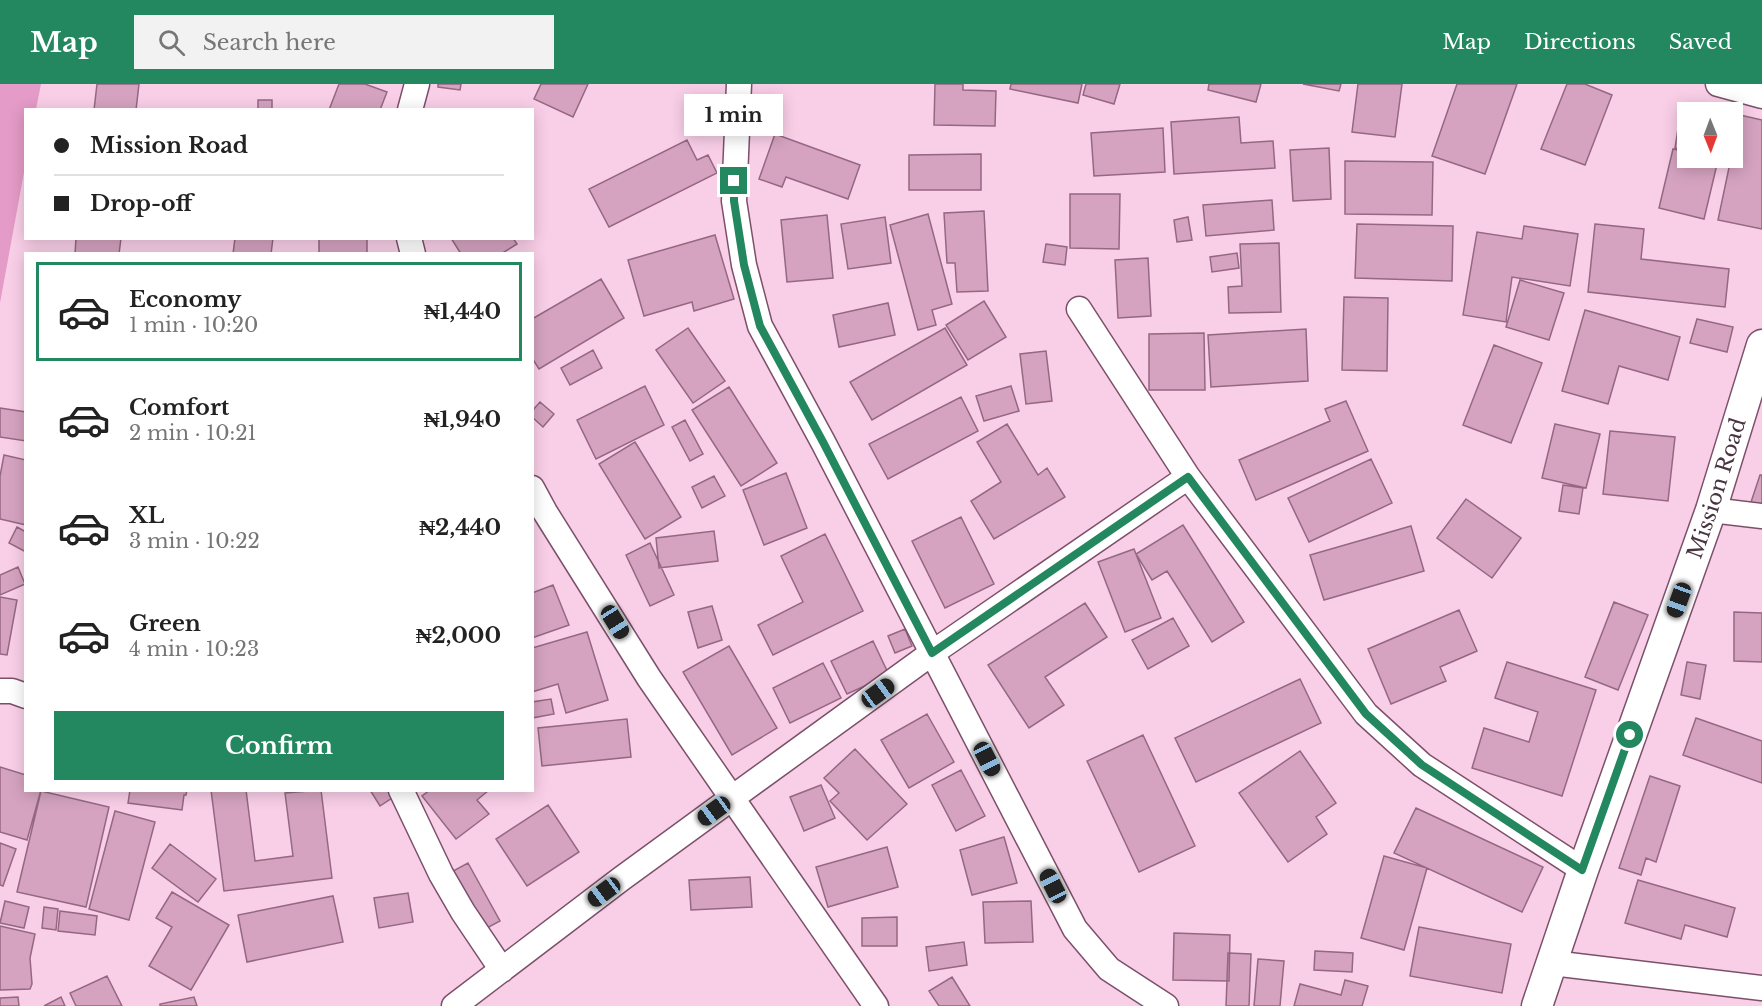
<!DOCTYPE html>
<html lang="en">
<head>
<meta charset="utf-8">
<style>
	:root { --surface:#fff; --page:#f2f2f2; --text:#222; --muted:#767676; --line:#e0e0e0; --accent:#238760 }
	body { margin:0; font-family:"Libre Baskerville",serif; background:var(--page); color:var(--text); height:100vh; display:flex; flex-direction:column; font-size:22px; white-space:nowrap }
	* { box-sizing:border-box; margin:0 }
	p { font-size:20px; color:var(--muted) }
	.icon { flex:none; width:33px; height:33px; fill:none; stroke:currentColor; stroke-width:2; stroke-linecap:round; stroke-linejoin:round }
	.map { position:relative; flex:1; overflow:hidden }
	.sheet { position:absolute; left:24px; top:168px; width:510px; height:540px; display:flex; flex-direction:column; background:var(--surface); border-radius:0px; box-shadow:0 3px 15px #0003 }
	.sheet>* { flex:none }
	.hud { position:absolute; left:24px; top:24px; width:510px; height:132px; border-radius:0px; box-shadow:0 3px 15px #0003; display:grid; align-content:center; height:132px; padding:0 30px; background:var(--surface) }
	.needle { width:39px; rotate:179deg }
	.controls { position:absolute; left:1677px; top:18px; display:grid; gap:12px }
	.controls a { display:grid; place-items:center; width:66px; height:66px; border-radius:0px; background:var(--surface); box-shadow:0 3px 15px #0003; font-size:30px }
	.end { position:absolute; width:27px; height:27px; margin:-14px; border:8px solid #238760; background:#fff; box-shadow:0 0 0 3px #fff }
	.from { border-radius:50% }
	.bubble { position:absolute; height:42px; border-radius:0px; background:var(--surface); box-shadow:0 3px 15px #0003; font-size:20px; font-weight:800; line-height:42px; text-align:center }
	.car { position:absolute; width:18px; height:36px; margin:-18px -9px; border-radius:8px; box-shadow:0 0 4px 2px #0007; background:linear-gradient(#222 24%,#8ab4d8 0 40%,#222 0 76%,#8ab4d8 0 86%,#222 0) }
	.hud b { display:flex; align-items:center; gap:21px; height:57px; font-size:22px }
	.hud b+b { border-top:2px solid var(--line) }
	.hud i { width:15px; height:15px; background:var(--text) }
	ul { padding:10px 0 0; list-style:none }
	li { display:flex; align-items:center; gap:18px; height:99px; margin:0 12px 9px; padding:0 18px; border:3px solid transparent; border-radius:0px }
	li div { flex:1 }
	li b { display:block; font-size:22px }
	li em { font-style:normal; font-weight:800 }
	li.on { border-color:var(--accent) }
	li>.icon { width:54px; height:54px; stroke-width:1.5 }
	.action { display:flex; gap:12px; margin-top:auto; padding:12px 30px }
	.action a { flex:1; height:69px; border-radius:0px; background:var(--accent); color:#fff; font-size:24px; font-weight:800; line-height:69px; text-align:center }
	header { display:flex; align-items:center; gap:36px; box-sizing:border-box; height:84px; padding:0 30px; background:var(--accent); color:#fff }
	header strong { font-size:28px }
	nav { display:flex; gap:33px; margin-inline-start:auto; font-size:21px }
	.search { width:420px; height:54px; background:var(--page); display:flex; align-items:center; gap:15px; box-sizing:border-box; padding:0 21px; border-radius:0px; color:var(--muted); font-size:22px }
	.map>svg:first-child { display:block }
	.green { fill:#e49bc7 }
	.building { fill:#d5a3c0; stroke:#956783; stroke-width:1.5 }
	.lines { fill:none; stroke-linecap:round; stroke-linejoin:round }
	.minor-casing { stroke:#7c506b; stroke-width:27 }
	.tertiary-casing { stroke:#7c506b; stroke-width:33 }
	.minor { stroke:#fff; stroke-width:24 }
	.tertiary { stroke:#fff; stroke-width:30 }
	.route { stroke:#238760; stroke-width:8 }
	.labels { text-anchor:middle; stroke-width:4.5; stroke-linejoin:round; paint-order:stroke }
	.street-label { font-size:21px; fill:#493440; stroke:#fefefe }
</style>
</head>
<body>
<header>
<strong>Map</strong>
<div class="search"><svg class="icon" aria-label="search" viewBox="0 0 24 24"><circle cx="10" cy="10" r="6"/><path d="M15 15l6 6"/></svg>Search here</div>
<nav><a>Map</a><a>Directions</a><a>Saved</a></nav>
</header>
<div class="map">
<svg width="1762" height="922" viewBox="0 0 1762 922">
	<rect width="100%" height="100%" fill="#f9cfe7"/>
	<path class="green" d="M0 0H41L36 25 26 26 25 83 0 219Z"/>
	<path class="building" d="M97 0H139L136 26H94Z
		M339 0H365L387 8 380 26H329Z
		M438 0H461L460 6 438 3Z
		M541 0H588L573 33 534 15Z
		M935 0H963V6L996 7 995 42 934 41Z
		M1011 0H1082L1078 19 1010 5Z
		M1086 0H1120L1114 20 1083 11Z
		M1209 0H1261L1256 18 1208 6Z
		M1303 0H1341L1339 7Z
		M1358 0H1402L1395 53 1352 48Z
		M1457 0H1517L1485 90 1432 72Z
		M1567 0H1585L1612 11 1585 81 1541 65Z
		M258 16H272V26H258Z
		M1740 31 1762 36V145L1718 136 1731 74H1732Z
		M1680 32 1688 34V66L1675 64Z
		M1239 33 1241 59 1273 57 1275 84 1174 90 1171 38Z
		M1163 44 1165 88 1094 92 1091 49Z
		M775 50 860 81 848 115 786 93 782 103 759 95Z
		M687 56 697 76 708 71 717 89 609 143 589 105Z
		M1329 64 1331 115 1293 117 1290 66Z
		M1673 65 1688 68V74H1708L1718 76 1704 135 1659 124Z
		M981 70V106H909V71Z
		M1345 77 1433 78 1432 131 1345 130Z
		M1070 110H1120L1119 165 1070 164Z
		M1272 116 1274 146 1206 152 1203 121Z
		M984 127 988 207 957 208 955 179H947L944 129Z
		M928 130 952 220 932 226 936 241 918 246 890 141Z
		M827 131 833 194 787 198 781 136Z
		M885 133 891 179 848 185 841 140Z
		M1188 133 1192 156 1177 158 1174 136Z
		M1357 140 1453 142 1452 197 1355 194Z
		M1595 140 1644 145 1641 175 1729 185 1725 223 1588 208Z
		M1524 142 1578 150 1570 202 1512 193 1506 238 1463 231 1477 148 1522 155Z
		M715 151 734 215 694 227 692 218 644 232 628 176Z
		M76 154H121L119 170H75Z
		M235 154H273L271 170H233Z
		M319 154H367V170H319Z
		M451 154H513L517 160 501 170H461Z
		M1279 159 1281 228 1229 229 1228 203 1242 202 1240 160Z
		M1046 160 1067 163 1065 181 1043 178Z
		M1237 169 1239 184 1212 188 1210 173Z
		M1148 174 1151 232 1118 234 1115 176Z
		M601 195 624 234 539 285 532 274V235Z
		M1520 196 1564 209 1549 256 1506 243Z
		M1344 213 1388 214 1387 287 1342 286Z
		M984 217 1006 253 968 276 946 241Z
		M888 219 895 251 839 263 833 231Z
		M1585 226 1680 253 1668 296 1619 282 1608 320 1562 307Z
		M1697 235 1733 243 1727 268 1690 259Z
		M688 244 725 297 693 319 656 266Z
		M945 244 967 281 872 336 850 298Z
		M1306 245 1308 297 1211 303 1208 251Z
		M1204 249 1205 306H1149V250Z
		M1494 261 1542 279 1511 359 1463 341Z
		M593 266 602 284 570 301 561 284Z
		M1046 267 1052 317 1026 320 1020 270Z
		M645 302 664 341 596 375 577 336Z
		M1011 302 1019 327 984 337 976 312Z
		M729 303 777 379 741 402 692 326Z
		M961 313 978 347 888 395 869 360Z
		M1346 317 1368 367 1256 416 1239 376 1330 337 1325 325Z
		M540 318 554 330 543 343 532 333V327Z
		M0 324 26 328V357L0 353Z
		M685 336 703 370 690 377 672 343Z
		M1007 340 1038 391 1047 384 1065 413 994 455 971 417 1001 398 977 358Z
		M1555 340 1600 350 1586 404 1542 394Z
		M1610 347 1675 353 1668 417 1603 410Z
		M635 358 681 433 645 455 599 380Z
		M4 371 26 376V441L0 435V392Z
		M1371 375 1392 419 1309 458 1288 414Z
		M786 389 807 444 764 461 743 406Z
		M1760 391H1762V422L1751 418Z
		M714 392 725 412 702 424 692 403Z
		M1563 401 1583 404 1579 430 1559 427Z
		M1466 415 1521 454 1492 494 1437 454Z
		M961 433 994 500 945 524 912 457Z
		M1183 441 1244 538 1212 558 1167 487 1152 496 1136 470Z
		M1411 442 1424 487 1324 516 1310 471Z
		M17 443 26 448V468L9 459Z
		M714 447 718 477 659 484 656 454Z
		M825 450 863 527 773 571 758 541 803 518 781 472Z
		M650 459 674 511 650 522 626 471Z
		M1134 465 1161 534 1125 548 1098 478Z
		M18 483 25 500 0 511V491Z
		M553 501 569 541 532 554V509Z
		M0 513 17 516 7 571 0 570Z
		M1614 518 1648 531 1618 606 1585 593Z
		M1085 519 1107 553 1045 593 1064 621 1029 644 988 581Z
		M712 522 722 556 698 564 688 528Z
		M1459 526 1477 567 1440 583 1446 597 1391 620 1368 565Z
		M1734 528 1762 529V578L1734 577Z
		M1173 534 1189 562 1148 585 1132 556Z
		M905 545 912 562 895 569 888 552Z
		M587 548 608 616 566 629 558 600 532 608V564Z
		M873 557 889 591 847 610 831 577Z
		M729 562 777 644 732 671 683 588Z
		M1507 578 1596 606 1562 712 1472 684 1484 644 1529 658 1538 628 1495 614Z
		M1687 578 1706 581 1700 615 1681 611Z
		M823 579 841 614 790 639 773 604Z
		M1300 595 1321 639 1196 698 1175 654Z
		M551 615 554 630 532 634V618Z
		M927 630 954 678 909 704 881 656Z
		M1696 634 1762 657V699L1683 671Z
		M627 635 631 673 542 682 538 644Z
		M1143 651 1195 762 1139 788 1087 677Z
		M855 665 907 720 867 756 830 717 839 709 824 694Z
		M1300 667 1336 719 1316 733 1327 750 1288 778 1239 709Z
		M0 683 26 691V706H41L27 756 0 748Z
		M961 686 985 732 956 747 932 701Z
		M1650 692 1680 702 1656 778 1646 774 1641 791 1619 784Z
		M821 701 835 734 804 747 790 713Z
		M130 706H187L186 711H184L182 726 128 719Z
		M211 706H246L255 777 293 772 285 709 321 706 332 794 224 807Z
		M370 706H391L395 712 380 722Z
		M430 706H489L477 716 489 730 456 755 422 712Z
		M41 707 109 723 86 823 17 808Z
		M548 721 579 768 527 802 496 755Z
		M1416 724 1543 783 1522 828 1394 769Z
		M115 727 155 738 129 836 89 825Z
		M1004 753 1017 799 972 811 960 766Z
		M0 759 16 765 3 802 0 801Z
		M170 760 216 795 198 818 152 784Z
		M887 763 898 803 828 823 816 783Z
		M1384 772 1427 784 1404 866 1361 854Z
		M468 779 500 837 474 851 442 793Z
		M750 793 752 823 691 826 689 796Z
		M1638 796 1735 824 1727 853 1685 841 1681 855 1625 839Z
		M172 808 229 841 191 906 149 882 172 843 156 834Z
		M408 809 413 838 379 844 374 814Z
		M333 812 343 858 247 878 238 831Z
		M5 817 29 823 24 844 0 839Z
		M1031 817 1033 858 985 859 983 818Z
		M44 823 58 825 56 846 42 844Z
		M60 827 97 832 95 851 58 847Z
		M897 833V862H862V834Z
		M0 842 35 850 30 874 32 900 30 905 0 906Z
		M1419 843 1511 860 1502 909 1410 892Z
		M1174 849 1230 851 1229 897 1173 896Z
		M964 858 967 881 929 887 926 863Z
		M1315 867 1353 869 1352 888 1314 886Z
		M1228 869 1251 870 1249 922H1226Z
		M1258 875 1284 877 1280 922H1254Z
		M107 892 122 922H76L70 909Z
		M952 893 970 922H939L929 907Z
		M1345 896 1368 902 1362 922H1294L1300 900 1341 911Z
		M18 913 19 922H0V914Z
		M61 913 65 922H44Z
		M194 913 197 922H160V920Z"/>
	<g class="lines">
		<defs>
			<path id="minor" d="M739 0 734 117 744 181 760 242 823 358 1075 845 1109 885 1166 922
				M1718 0 1762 12
				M410 26 417 0
				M409 154 413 170
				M1079 225 1188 393 1366 630 1422 681 1583 786
				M532 404 545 428 649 594 732 714 932 569 1188 393
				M1711 426 1762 432
				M0 607H12L26 612
				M401 706 441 790 463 828 502 886
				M1552 879 1762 904
				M454 922 621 795 732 714 876 922"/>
			<g id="tertiary">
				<path id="s1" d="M1537 922 1583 786 1711 426 1762 261"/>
			</g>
		</defs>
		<use href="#minor" class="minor-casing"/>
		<use href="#tertiary" class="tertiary-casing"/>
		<use href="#minor" class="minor"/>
		<use href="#tertiary" class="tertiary"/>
	</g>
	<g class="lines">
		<path class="route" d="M734 97V117L744 181 760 242 823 358 932 569 1188 393 1366 630 1422 681 1582 786 1630 651"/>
	</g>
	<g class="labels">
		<g class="street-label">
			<text dy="7" stroke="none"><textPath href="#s1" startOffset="548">Mission Road</textPath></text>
		</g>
	</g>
</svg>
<div class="controls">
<a><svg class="needle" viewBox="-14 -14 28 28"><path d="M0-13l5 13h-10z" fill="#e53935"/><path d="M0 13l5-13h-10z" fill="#767676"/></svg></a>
</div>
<i class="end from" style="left:1630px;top:651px"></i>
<i class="end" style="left:734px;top:97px"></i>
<div class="bubble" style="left:684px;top:10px;width:99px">1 min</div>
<i class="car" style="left:1679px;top:516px;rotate:200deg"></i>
<i class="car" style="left:615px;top:538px;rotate:148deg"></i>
<i class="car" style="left:878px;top:609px;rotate:54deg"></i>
<i class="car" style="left:987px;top:675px;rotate:153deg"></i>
<i class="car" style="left:714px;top:727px;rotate:234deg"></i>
<i class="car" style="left:1053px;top:802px;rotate:333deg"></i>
<i class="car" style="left:604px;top:808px;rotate:233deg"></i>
<div class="hud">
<b><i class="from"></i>Mission Road</b>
<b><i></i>Drop-off</b>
</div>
<section class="sheet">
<ul>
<li class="on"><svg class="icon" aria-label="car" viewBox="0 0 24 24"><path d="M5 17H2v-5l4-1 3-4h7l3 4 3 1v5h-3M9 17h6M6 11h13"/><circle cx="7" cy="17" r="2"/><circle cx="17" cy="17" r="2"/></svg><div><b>Economy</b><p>1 min · 10:20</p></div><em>₦1,440</em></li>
<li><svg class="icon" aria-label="car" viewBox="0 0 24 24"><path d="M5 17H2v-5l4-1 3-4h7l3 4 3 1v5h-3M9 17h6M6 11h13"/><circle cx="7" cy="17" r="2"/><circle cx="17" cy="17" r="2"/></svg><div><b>Comfort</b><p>2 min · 10:21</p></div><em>₦1,940</em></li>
<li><svg class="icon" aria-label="car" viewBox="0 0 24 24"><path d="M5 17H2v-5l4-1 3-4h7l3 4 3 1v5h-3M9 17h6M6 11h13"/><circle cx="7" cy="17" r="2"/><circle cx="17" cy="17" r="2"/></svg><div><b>XL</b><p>3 min · 10:22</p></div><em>₦2,440</em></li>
<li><svg class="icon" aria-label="car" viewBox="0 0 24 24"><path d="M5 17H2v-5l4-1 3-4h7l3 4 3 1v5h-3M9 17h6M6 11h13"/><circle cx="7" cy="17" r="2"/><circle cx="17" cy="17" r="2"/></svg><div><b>Green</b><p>4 min · 10:23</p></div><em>₦2,000</em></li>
</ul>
<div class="action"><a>Confirm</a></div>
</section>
</div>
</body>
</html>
